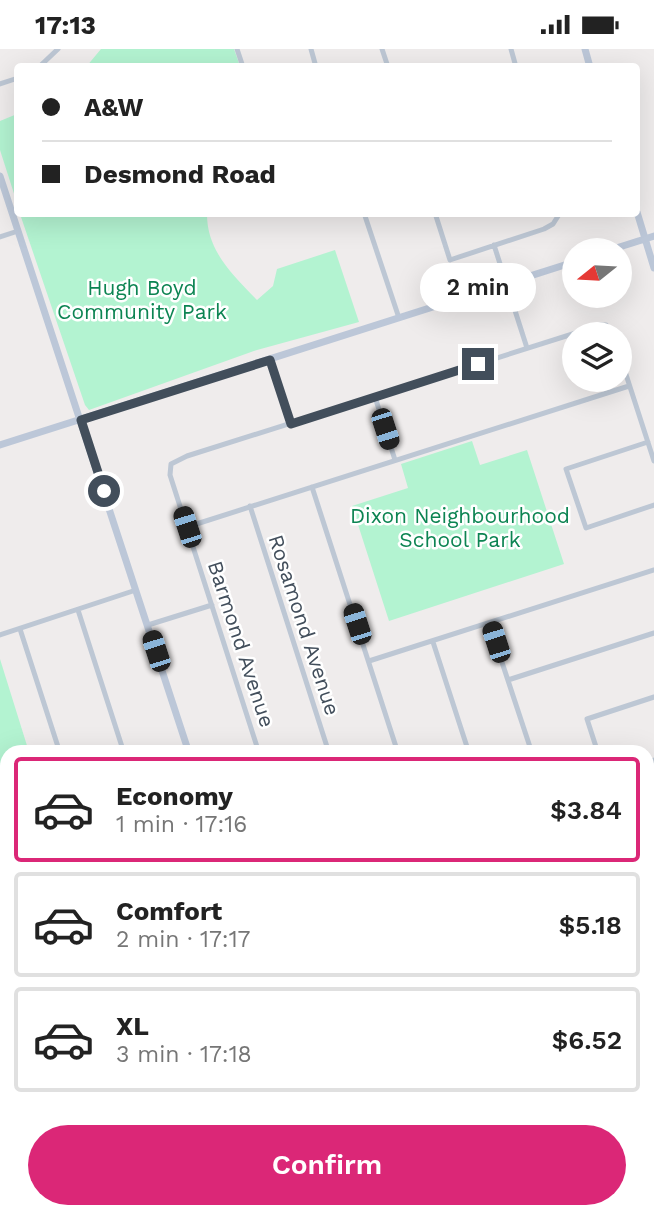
<!DOCTYPE html>
<html lang="en">
<head>
<meta charset="utf-8">
<style>
	:root { --surface:#fff; --page:#f2f2f2; --text:#222; --muted:#767676; --line:#e0e0e0; --accent:#db2777 }
	body { margin:0; font-family:"Work Sans",sans-serif; background:var(--page); color:var(--text); height:100vh; display:flex; flex-direction:column; font-size:26px; white-space:nowrap }
	* { box-sizing:border-box; margin:0 }
	p { font-size:23px; color:var(--muted) }
	.icon { flex:none; width:38px; height:38px; fill:none; stroke:currentColor; stroke-width:2; stroke-linecap:round; stroke-linejoin:round }
	.map { position:relative; flex:1; overflow:hidden }
	.side { position:absolute; left:0px; top:696px; width:654px; height:474px; display:flex; flex-direction:column; background:var(--surface); border-radius:21px 21px 0 0; box-shadow:0 7px 28px #0002 }
	.side>* { flex:none }
	.top-card { position:absolute; left:14px; top:14px; width:626px; height:154px; border-radius:7px; box-shadow:0 7px 28px #0002; display:grid; align-content:center; height:154px; padding:0 28px; background:var(--surface) }
	.needle { width:46px; rotate:252deg }
	.controls { position:absolute; left:562px; top:189px; display:grid; gap:14px }
	.controls a { display:grid; place-items:center; width:70px; height:70px; border-radius:50%; background:var(--surface); box-shadow:0 7px 28px #0002; font-size:35px }
	.end { position:absolute; width:32px; height:32px; margin:-16px; border:9px solid #424e5b; background:#fff; box-shadow:0 0 0 4px #fff }
	.from { border-radius:50% }
	.bubble { position:absolute; height:49px; border-radius:24px; background:var(--surface); box-shadow:0 7px 28px #0002; font-size:23px; font-weight:600; line-height:49px; text-align:center }
	.car { position:absolute; width:21px; height:42px; margin:-21px -10px; border-radius:9px; box-shadow:0 0 5px 2px #0007; background:linear-gradient(#222 24%,#8ab4d8 0 40%,#222 0 76%,#8ab4d8 0 86%,#222 0) }
	.top-card b { display:flex; align-items:center; gap:24px; height:66px; font-size:26px }
	.top-card b+b { border-top:2px solid var(--line) }
	.top-card i { width:18px; height:18px; background:var(--text) }
	ul { padding:12px 0 0; list-style:none }
	li { display:flex; align-items:center; gap:21px; height:105px; margin:0 14px 10px; padding:0 14px; border:4px solid var(--line); border-radius:7px }
	li div { flex:1 }
	li b { display:block; font-size:26px }
	li em { font-style:normal; font-weight:600 }
	li.current { border-color:var(--accent) }
	li>.icon { width:63px; height:63px; stroke-width:1.5 }
	.cta { display:flex; gap:14px; margin-top:auto; padding:14px 28px }
	.cta a { flex:1; height:80px; border-radius:42px; background:var(--accent); color:#fff; font-size:28px; font-weight:600; line-height:80px; text-align:center }
	.status { display:flex; justify-content:space-between; align-items:center; height:49px; padding:0 35px; background:var(--surface); direction:ltr }
	.status svg { height:19px; fill:currentColor }
	.map>svg:first-child { display:block }
	.green { fill:#b3f3d1 }
	.lines { fill:none; stroke-linecap:round; stroke-linejoin:round }
	.stream { stroke:#7bd2f6; stroke-width:2 }
	.street { stroke:#bdc7d4; stroke-width:5 }
	.secondary { stroke:#bcc7d8; stroke-width:7 }
	.route { stroke:#424e5b; stroke-width:9 }
	.labels { text-anchor:middle; stroke-width:5; stroke-linejoin:round; paint-order:stroke }
	.park-label { font-size:21px; fill:#0c8452; stroke:#fff }
	.street-label { font-size:21px; fill:#424e5b; stroke:#fff }
</style>
</head>
<body>
<div class="status"><b>17:13</b><svg viewBox="0 0 49 12"><path d="M0 12V9h3v3zM5 12V6h3v6zM10 12V3h3v9zM15 12V0h3v12zM26 1h20v11H26zM47 4h2v5h-2z"/></svg></div>
<div class="map">
<svg width="654" height="1170" viewBox="0 0 654 1170">
	<rect width="100%" height="100%" fill="#efecec"/>
	<path class="green" d="M101 0H234L240 17 86 18Z
		M17 65V154L0 101V72Z
		M20 165H207C207 202 232 225 257 251L273 237 277 220 335 201 359 273 257 301 89 361 85 356Z
		M472 392 480 416 527 401 564 515 389 572 352 457 408 439 401 415Z
		M0 610 29 703 7 704V778L0 780Z
		M654 900V1170H77L91 1164H648V901Z"/>
	<g class="lines">
		<path class="stream" d="M648 899 654 898
			M70 1170 83 1164"/>
		<path class="street" d="M237 0 243 18
			M311 0 316 18
			M382 0 388 18
			M511 0 516 18
			M39 18 58 0
			M0 35 18 29
			M364 164 399 269
			M435 164 450 211 544 180 553 175 560 164
			M0 188 18 182
			M494 196 527 299
			M620 307 654 412
			M269 311 291 375
			M375 348 395 411
			M648 393 566 420 586 479 654 456
			M312 438 398 704
			M250 457 329 704
			M187 478 629 337
			M78 561 124 704
			M489 574 532 704
			M148 576 212 556
			M20 580 60 704
			M0 586 136 541
			M433 593 469 704
			M369 612 654 521
			M508 631 654 584
			M259 704 170 426 171 415 187 407 601 276H606L612 285
			M598 704 587 670 654 648
			M648 713 654 711
			M651 777 654 787
			M0 812 7 810
			M0 875 7 873
			M0 946 7 944
			M0 1016 7 1009
			M0 1162 7 1158"/>
		<path class="secondary" d="M585 0 590 18
			M0 127 189 704
			M637 163 654 219
			M610 201 654 187
			M0 396 574 213
			M0 1110 7 1114"/>
	</g>
	<g class="lines">
		<path class="route" d="M104 442 81 371 270 311 291 375 478 315"/>
	</g>
	<g class="labels">
		<g class="park-label">
			<text x="142" y="246">Hugh Boyd<tspan x="142" dy="24">Community Park</tspan></text>
			<text x="460" y="474">Dixon Neighbourhood<tspan x="460" dy="24">School Park</tspan></text>
		</g>
		<g class="street-label">
			<text transform="translate(304 576) rotate(72)" y="7">Rosamond Avenue</text>
			<text transform="translate(241 595) rotate(72)" y="7">Barmond Avenue</text>
		</g>
	</g>
</svg>
<div class="controls">
<a><svg class="needle" viewBox="-14 -14 28 28"><path d="M0-13l5 13h-10z" fill="#e53935"/><path d="M0 13l5-13h-10z" fill="#767676"/></svg></a>
<a><svg class="icon" aria-label="layers" viewBox="0 0 24 24"><path d="M12 4l9 5-9 5-9-5zM3 14l9 5 9-5"/></svg></a>
</div>
<i class="end from" style="left:104px;top:442px"></i>
<i class="end" style="left:478px;top:315px"></i>
<div class="bubble" style="left:420px;top:214px;width:116px">2 min</div>
<i class="car" style="left:385px;top:380px;rotate:162deg"></i>
<i class="car" style="left:187px;top:478px;rotate:342deg"></i>
<i class="car" style="left:357px;top:575px;rotate:342deg"></i>
<i class="car" style="left:496px;top:593px;rotate:342deg"></i>
<i class="car" style="left:156px;top:602px;rotate:342deg"></i>
<div class="top-card">
<b><i class="from"></i>A&amp;W</b>
<b><i></i>Desmond Road</b>
</div>
<section class="side">
<ul>
<li class="current"><svg class="icon" aria-label="car" viewBox="0 0 24 24"><path d="M5 17H2v-5l4-1 3-4h7l3 4 3 1v5h-3M9 17h6M6 11h13"/><circle cx="7" cy="17" r="2"/><circle cx="17" cy="17" r="2"/></svg><div><b>Economy</b><p>1 min · 17:16</p></div><em>$3.84</em></li>
<li><svg class="icon" aria-label="car" viewBox="0 0 24 24"><path d="M5 17H2v-5l4-1 3-4h7l3 4 3 1v5h-3M9 17h6M6 11h13"/><circle cx="7" cy="17" r="2"/><circle cx="17" cy="17" r="2"/></svg><div><b>Comfort</b><p>2 min · 17:17</p></div><em>$5.18</em></li>
<li><svg class="icon" aria-label="car" viewBox="0 0 24 24"><path d="M5 17H2v-5l4-1 3-4h7l3 4 3 1v5h-3M9 17h6M6 11h13"/><circle cx="7" cy="17" r="2"/><circle cx="17" cy="17" r="2"/></svg><div><b>XL</b><p>3 min · 17:18</p></div><em>$6.52</em></li>
</ul>
<div class="cta"><a>Confirm</a></div>
</section>
</div>
</body>
</html>
